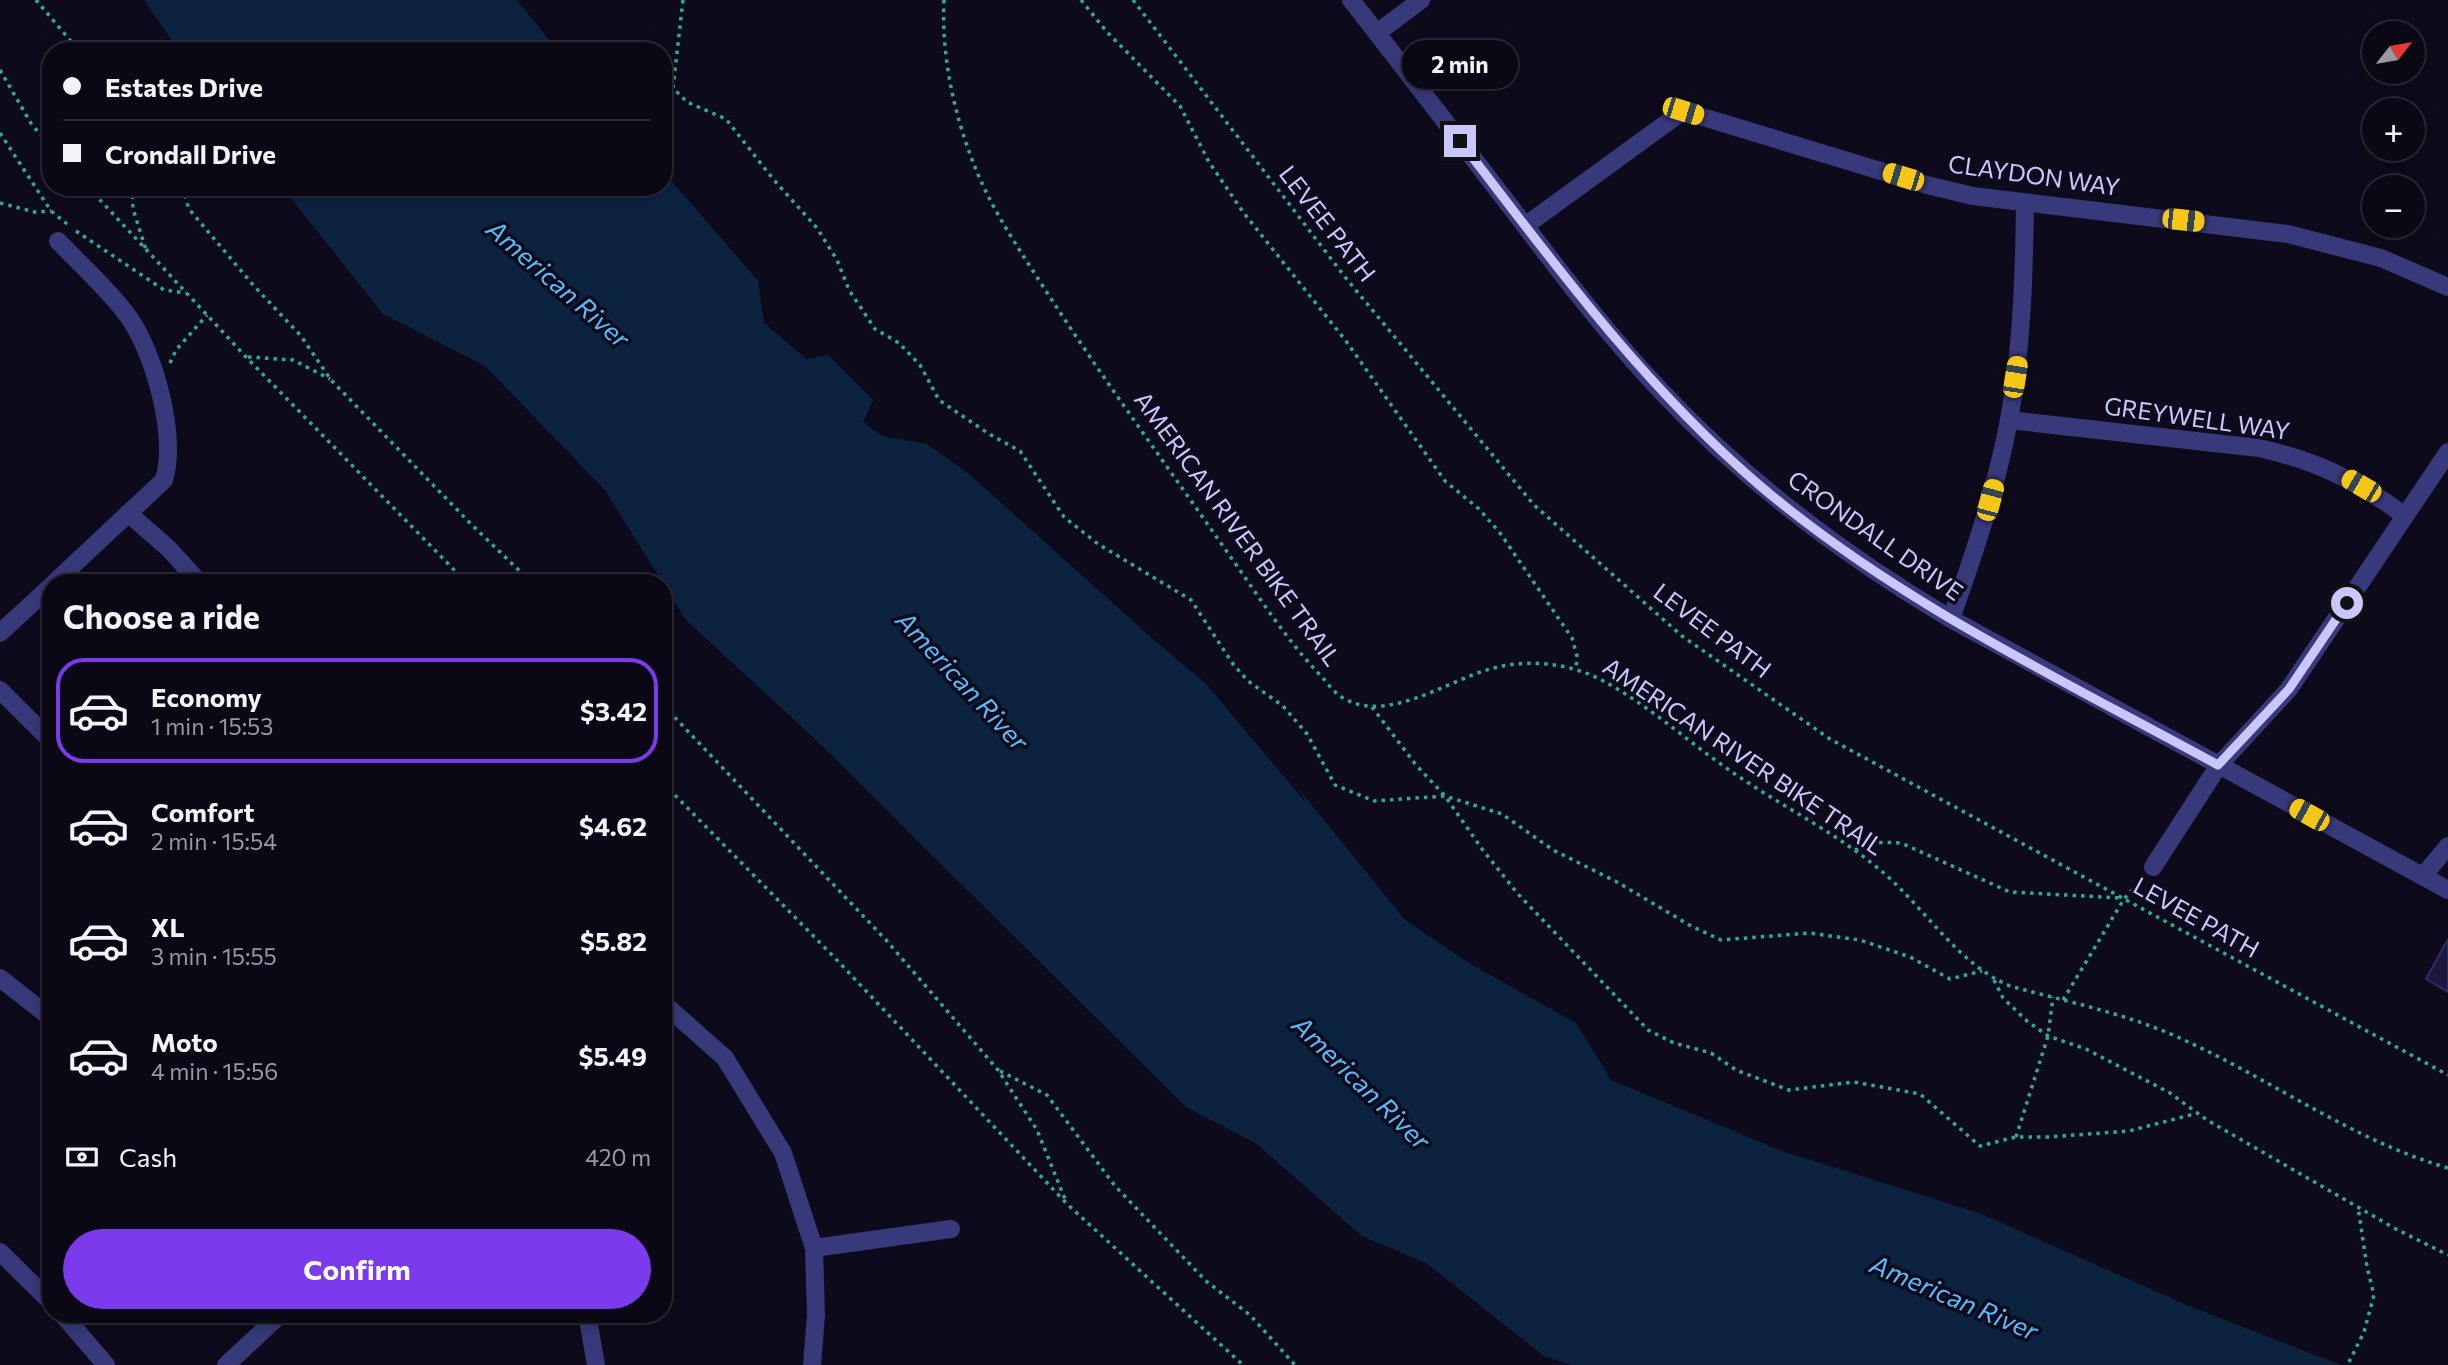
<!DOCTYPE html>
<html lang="en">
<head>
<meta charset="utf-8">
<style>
	:root { --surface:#0a0814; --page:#181622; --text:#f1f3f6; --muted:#999aa0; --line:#2a2934; --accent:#7c3aed }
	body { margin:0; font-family:Commissioner,sans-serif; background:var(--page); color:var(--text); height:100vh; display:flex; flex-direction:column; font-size:26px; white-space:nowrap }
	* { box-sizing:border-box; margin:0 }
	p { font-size:23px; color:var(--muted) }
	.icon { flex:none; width:38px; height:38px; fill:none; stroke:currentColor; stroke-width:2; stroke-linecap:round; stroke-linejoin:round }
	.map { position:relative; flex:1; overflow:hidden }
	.side { position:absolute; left:42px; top:574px; width:630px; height:749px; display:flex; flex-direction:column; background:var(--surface); border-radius:28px; box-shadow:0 4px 18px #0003,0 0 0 2px var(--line) }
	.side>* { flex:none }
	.guide { position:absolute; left:42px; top:42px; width:630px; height:154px; border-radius:28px; box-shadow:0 4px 18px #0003,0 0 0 2px var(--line); display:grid; align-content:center; height:154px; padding:0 21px; background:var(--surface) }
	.needle { width:46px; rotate:59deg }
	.tools { position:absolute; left:2362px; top:21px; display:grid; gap:14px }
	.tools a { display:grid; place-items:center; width:63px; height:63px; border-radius:50%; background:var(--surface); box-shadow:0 4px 18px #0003,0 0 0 2px var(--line); font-size:35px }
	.end { position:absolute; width:32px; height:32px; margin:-16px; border:9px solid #c9c7fe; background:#111; box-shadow:0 0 0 4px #111 }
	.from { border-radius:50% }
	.bubble { position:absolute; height:49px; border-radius:24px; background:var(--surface); box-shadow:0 4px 18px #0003,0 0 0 2px var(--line); font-size:23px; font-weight:700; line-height:49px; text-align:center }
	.car { position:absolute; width:21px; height:42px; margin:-21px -10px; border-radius:9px; box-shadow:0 0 5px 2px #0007; background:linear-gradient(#f5c518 24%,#345 0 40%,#f5c518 0 76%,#345 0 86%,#f5c518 0) }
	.guide b { display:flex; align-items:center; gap:24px; height:66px; font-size:26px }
	.guide b+b { border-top:2px solid var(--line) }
	.guide i { width:18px; height:18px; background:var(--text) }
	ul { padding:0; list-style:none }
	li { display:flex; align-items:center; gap:21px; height:105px; margin:0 14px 10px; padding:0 7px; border:4px solid transparent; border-radius:28px }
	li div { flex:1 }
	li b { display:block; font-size:26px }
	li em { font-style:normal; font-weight:700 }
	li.selected { border-color:var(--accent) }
	li>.icon { width:63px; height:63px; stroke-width:1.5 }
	h2 { padding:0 21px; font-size:32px; line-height:84px }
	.pay { display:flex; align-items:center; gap:18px; height:77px; padding:0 21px; font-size:26px }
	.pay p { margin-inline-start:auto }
	.cta { display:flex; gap:14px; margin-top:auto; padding:14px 21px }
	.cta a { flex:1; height:80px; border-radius:42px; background:var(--accent); color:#fff; font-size:28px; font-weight:700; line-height:80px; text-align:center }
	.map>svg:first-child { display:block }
	.water { fill:#0c233f }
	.building { fill:#1c183c; stroke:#322a67; stroke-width:2 }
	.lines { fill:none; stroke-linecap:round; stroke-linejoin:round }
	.path { stroke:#2faa99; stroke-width:3.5; stroke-dasharray:3.5 5; stroke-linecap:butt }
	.minor { stroke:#37397a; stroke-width:18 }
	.route { stroke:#c9c7fe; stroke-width:9 }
	.labels { text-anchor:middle; stroke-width:7; stroke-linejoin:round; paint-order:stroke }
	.street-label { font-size:24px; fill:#c9c7fe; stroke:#0d0b1b }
	.water-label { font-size:26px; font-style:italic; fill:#57bcfc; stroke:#0d0b1b }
</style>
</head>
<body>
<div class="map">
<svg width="2448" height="1365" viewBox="0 0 2448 1365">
	<rect width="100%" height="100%" fill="#0d0b1b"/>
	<path class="water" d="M144 0H517L558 51H179Z
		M663 171 758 281 764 323 806 359 828 355 873 400 863 422 882 436 927 444 969 474 1154 640 1206 684 1307 804 1298 788 1405 920 1472 965 1576 1023 1611 1080 1782 1151 1979 1213 2189 1306 2341 1365H1571L1544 1356 1426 1263 1362 1236 1257 1144 1186 1107 815 739 685 619 605 490 485 366 383 314 282 187H663Z"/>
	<path class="building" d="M2448 939V992L2426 979Z"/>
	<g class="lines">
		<path class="path" d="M36 0 79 51
			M683 0 673 88 687 102 726 119 773 179 817 228 837 260 849 290 875 329 899 343 920 365 939 400 989 434 1020 451 1064 517 1098 544 1191 600 1233 664 1248 681 1283 706 1307 734 1335 785 1374 801 1445 796 1502 814 1553 850 1617 882 1691 926 1721 940 1809 933 1860 940 1910 957 1950 979 1982 971
			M944 0C941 58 955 119 977 172 995 215 1021 252 1046 291 1103 379 1165 463 1225 549 1256 592 1285 639 1322 677 1329 685 1336 695 1345 699 1388 723 1447 681 1490 669 1529 658 1572 663 1607 683 1654 709 1694 747 1738 776 1785 808 1836 833 1879 869 1924 906 1956 963 2010 986 2068 1002 2129 1014 2184 1040 2272 1080 2354 1141 2448 1168
			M1081 0 1107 32 1180 106 1209 162 1243 212 1346 341 1445 481 1479 509 1500 533 1572 638 1577 656 1576 670
			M1133 0 1345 277 1534 505 1682 636 1830 739 2448 1075
			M0 70 32 125 51 146
			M0 133 51 211 67 224
			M88 187 246 357 467 583
			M132 187 133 209 146 250
			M182 187 189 209 254 286 301 336 331 380 472 525 532 583
			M0 203 35 212 51 211
			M76 231 164 290 186 293
			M248 357 293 360 330 379
			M170 363 176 350 207 315
			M663 705 886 940 998 1070 1037 1130 1065 1199
			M1372 707 1416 765 1445 796 1482 849 1518 894 1648 1030 1674 1043 1711 1053 1736 1070 1789 1090 1854 1082 1920 1094 1980 1146 2016 1137H2048L2129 1131 2198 1113
			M663 783 834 957 1067 1204 1243 1365
			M1855 850C1869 841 1885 842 1901 843L2010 892 2121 898
			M1994 980 2003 998 2027 1021 2048 1036 2086 1049 2170 1093 2207 1120 2394 1228 2448 1255
			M2063 1000 2124 899 2142 879
			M1000 1071 1047 1095 1115 1186 1206 1281 1250 1315 1295 1365
			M2016 1137 2048 1036 2053 997
			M2349 1362 2364 1332 2374 1295 2367 1267 2358 1207"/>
		<path class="minor" d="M1351 0C1406 70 1459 140 1513 210 1560 272 1607 334 1661 391 1745 481 1845 556 1951 619L2448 890
			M1377 33 1421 0
			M1525 226 1683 111 1927 185 1973 196 2288 234 2381 258 2448 287
			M2009 420 2259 448C2317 461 2358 481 2405 516
			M128 513 169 549 200 583
			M54 583 164 480C177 436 155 354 128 316 108 289 81 265 58 241
			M1951 619C1974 554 1996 489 2009 420 2022 348 2024 276 2025 203
			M0 633 51 586
			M0 690 51 741
			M2153 867 2219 765 2289 689 2448 452
			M2423 876 2448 846
			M0 978 51 1018
			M663 1003 725 1058 783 1153 814 1248 816 1315 812 1365
			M814 1248 951 1229
			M0 1252 51 1302
			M62 1314 106 1365
			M587 1314 596 1365
			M226 1365 281 1314"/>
	</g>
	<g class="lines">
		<path class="route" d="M1460 141C1552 261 1642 384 1758 484 1895 601 2061 679 2218 765L2289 689 2347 603"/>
	</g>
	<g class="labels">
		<g class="street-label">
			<text transform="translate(2034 176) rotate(8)" y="8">CLAYDON WAY</text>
			<text transform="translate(1327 224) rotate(52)" y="8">LEVEE PATH</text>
			<text transform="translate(2197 419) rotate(8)" y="8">GREYWELL WAY</text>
			<text transform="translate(1237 529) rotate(54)" y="8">AMERICAN RIVER BIKE TRAIL</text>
			<text transform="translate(1875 536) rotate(35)" y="8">CRONDALL DRIVE</text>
			<text transform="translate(1712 631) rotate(37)" y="8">LEVEE PATH</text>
			<text transform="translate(1743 757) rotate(34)" y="8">AMERICAN RIVER BIKE TRAIL</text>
			<text transform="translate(2196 918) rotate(29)" y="8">LEVEE PATH</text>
		</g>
		<g class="water-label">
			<text transform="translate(558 284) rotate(41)" y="9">American River</text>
			<text transform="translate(962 681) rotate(47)" y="9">American River</text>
			<text transform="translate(1361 1083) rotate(44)" y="9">American River</text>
			<text transform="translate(1954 1298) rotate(23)" y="9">American River</text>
		</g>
	</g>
</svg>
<div class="tools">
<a><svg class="needle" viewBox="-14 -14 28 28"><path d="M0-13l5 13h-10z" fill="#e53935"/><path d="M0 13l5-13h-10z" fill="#999aa0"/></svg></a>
<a>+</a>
<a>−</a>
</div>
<i class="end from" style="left:2347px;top:603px"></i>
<i class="end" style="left:1460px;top:141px"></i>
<div class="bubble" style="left:1402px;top:40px;width:116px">2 min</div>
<i class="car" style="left:1683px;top:111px;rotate:107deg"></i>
<i class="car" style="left:1903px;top:177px;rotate:287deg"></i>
<i class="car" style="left:2183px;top:220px;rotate:96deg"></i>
<i class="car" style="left:2015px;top:377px;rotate:9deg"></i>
<i class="car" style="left:2361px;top:486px;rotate:300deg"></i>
<i class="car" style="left:1990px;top:500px;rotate:15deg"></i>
<i class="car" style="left:2309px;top:815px;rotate:299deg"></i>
<div class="guide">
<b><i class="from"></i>Estates Drive</b>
<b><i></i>Crondall Drive</b>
</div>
<section class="side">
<h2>Choose a ride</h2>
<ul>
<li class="selected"><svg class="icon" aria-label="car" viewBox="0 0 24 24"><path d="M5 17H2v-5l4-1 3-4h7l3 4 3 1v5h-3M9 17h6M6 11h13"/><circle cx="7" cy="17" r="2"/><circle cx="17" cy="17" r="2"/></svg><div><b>Economy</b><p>1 min · 15:53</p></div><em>$3.42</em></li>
<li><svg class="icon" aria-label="car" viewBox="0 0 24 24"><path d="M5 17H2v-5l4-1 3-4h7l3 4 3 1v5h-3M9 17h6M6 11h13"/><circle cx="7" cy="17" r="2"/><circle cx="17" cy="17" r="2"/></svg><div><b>Comfort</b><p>2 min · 15:54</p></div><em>$4.62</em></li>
<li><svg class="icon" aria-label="car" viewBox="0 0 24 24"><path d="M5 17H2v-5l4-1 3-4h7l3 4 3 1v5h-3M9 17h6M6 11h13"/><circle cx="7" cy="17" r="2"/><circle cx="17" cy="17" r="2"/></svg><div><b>XL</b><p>3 min · 15:55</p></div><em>$5.82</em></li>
<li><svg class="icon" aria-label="car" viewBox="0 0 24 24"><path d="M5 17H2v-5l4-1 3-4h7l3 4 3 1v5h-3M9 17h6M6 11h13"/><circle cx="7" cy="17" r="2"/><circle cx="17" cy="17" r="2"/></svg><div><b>Moto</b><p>4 min · 15:56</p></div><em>$5.49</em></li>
</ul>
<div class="pay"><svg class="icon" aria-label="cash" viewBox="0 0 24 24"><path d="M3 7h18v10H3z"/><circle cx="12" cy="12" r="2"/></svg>Cash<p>420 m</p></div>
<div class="cta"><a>Confirm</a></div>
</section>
</div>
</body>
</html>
